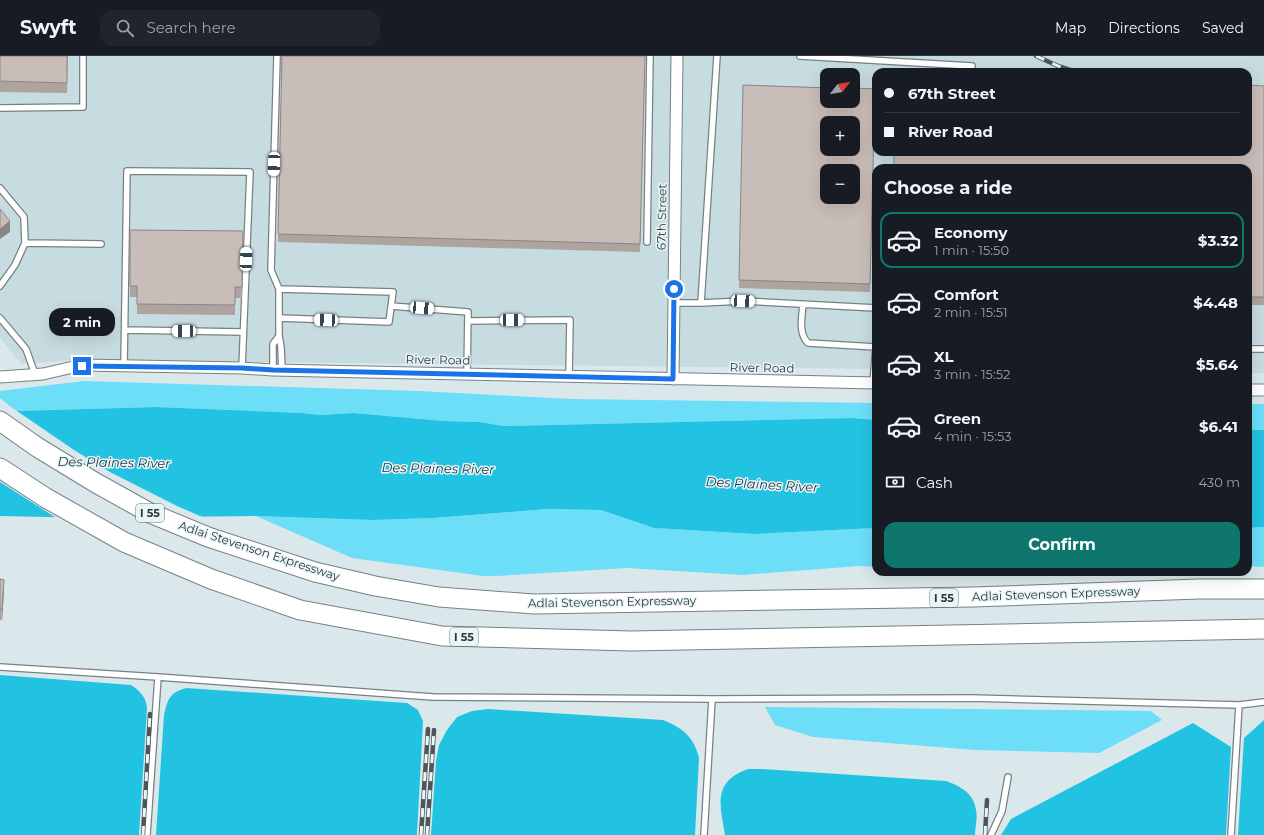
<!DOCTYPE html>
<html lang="en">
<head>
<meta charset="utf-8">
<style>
	:root { --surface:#171b24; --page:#20242c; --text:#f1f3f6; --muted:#9ea1a6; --line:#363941; --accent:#0f766e }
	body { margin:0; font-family:Montserrat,sans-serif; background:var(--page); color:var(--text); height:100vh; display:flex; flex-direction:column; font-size:15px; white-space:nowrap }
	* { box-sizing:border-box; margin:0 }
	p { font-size:13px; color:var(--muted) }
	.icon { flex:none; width:22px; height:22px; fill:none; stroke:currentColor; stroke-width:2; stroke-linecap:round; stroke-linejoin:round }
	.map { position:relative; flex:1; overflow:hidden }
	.drawer { position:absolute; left:872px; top:108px; width:380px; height:412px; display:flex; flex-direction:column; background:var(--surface); border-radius:12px; box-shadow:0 4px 16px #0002 }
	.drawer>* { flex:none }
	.banner { position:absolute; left:872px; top:12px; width:380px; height:88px; border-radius:12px; box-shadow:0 4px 16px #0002; display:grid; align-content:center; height:88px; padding:0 12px; background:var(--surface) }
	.needle { width:26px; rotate:59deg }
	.tools { position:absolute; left:820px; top:12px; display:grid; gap:8px }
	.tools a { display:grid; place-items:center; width:40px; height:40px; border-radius:8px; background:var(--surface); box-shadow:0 4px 16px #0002; font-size:20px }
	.end { position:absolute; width:18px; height:18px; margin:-9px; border:5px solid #1a73e8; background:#fff; box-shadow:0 0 0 2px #fff }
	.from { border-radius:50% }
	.bubble { position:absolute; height:28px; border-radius:12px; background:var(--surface); box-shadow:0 4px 16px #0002; font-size:13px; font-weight:700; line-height:28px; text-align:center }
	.car { position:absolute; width:12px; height:24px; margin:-12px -6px; border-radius:5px; box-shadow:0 0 3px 1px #0007; background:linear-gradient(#fff 24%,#345 0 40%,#fff 0 76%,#345 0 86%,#fff 0) }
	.banner b { display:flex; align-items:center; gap:14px; height:38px; font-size:15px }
	.banner b+b { border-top:1px solid var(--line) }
	.banner i { width:10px; height:10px; background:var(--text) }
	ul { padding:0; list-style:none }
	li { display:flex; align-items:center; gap:12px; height:56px; margin:0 8px 6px; padding:0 4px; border:2px solid transparent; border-radius:12px }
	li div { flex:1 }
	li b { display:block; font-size:15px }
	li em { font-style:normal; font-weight:700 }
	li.on { border-color:var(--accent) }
	li>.icon { width:36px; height:36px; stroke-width:1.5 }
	h2 { padding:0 12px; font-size:18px; line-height:48px }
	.pay { display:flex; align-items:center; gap:10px; height:44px; padding:0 12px; font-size:15px }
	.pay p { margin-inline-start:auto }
	.action { display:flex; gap:8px; margin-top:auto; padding:8px 12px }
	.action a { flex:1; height:46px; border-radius:12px; background:var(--accent); color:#fff; font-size:16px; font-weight:700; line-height:46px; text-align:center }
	header { display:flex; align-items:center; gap:24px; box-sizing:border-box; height:56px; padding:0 20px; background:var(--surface); border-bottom:1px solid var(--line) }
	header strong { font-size:19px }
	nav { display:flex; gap:22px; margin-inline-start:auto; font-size:14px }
	.search { width:280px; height:36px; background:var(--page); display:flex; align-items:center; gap:10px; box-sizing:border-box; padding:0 14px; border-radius:12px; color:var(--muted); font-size:15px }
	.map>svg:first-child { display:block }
	.built { fill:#c7dce1; fill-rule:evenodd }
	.green { fill:#6cdef8 }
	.water { fill:#22c3e2 }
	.pier { fill:#dbe8eb }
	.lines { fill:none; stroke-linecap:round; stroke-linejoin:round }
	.service-casing { stroke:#768184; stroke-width:8 }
	.minor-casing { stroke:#768184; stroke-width:13 }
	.motorway-casing { stroke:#768184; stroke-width:21 }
	.service { stroke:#fff; stroke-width:5.5 }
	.minor { stroke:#fff; stroke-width:11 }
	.motorway { stroke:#fff; stroke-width:19 }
	.rail-casing { stroke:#4e5556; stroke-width:4.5 }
	.rail { stroke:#e8f5f9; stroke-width:3; stroke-dasharray:9; stroke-linecap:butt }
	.wall { fill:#ada39f }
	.shaded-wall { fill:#8d8482 }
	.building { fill:#c9bdb9; stroke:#8d8482; fill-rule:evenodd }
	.route { stroke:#1a73e8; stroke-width:5 }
	.labels { text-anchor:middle; stroke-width:3; stroke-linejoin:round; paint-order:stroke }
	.shield { fill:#e8f5f9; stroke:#686f71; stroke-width:1 }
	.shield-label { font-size:11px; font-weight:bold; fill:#313637 }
	.street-label { font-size:12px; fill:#313637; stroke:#e8f5f9 }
	.water-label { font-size:13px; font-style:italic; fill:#223a40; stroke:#e8f5f9 }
</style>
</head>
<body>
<header>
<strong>Swyft</strong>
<div class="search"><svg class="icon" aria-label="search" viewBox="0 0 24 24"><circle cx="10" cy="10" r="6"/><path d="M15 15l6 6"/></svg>Search here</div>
<nav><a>Map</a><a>Directions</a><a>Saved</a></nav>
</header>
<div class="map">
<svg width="1264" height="779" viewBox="0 0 1264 779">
	<rect width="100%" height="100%" fill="#dbe8eb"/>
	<path class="built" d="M0 0H1264V317H1248V112H876V313L77 304 22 308 0 282ZM876 16H1248V96H876ZM827 19H853V45H827ZM827 67H853V93H827ZM827 115H853V141H827Z"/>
	<path class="green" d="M84 325 419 335 572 343 876 347V364L852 362 503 370 480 366 444 365 354 357 321 359 302 357 156 351 16 355 0 342V335Z
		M1248 348H1264V374H1248Z
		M548 453 601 454 654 472 754 478 876 472V511L859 510 743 519 627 512 497 520H483L352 502 256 460 372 464 433 462Z
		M1264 471V511L1248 510V472Z
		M965 516H1081L1032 520Z
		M765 651 1151 655 1162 664 1099 697 975 694 813 681 775 669Z"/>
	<path class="water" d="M156 351 302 357 321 359 354 357 444 365 480 366 503 370 852 362 876 364V472L754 478 654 472 601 454 548 453 433 462 372 464 256 460 94 462 0 460V354L16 355Z
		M1248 374H1264V471L1248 472Z
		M0 619 131 629C140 635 146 641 147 652L139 779H0Z
		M186 632 407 647 418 654 423 665 417 779H156L164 659C168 643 169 637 186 632Z
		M488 653 663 664C683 672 694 681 699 702L695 779H431L436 705 439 689 447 674 457 661 472 655Z
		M1264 664V779H1238L1244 682Z
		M1193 667 1231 691 1226 779H1001L1011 763Z
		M748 713H761L946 725C960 730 974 737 976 754 978 761 975 771 975 779H725C720 749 712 726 748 713Z"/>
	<path class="pier" d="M0 352 14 353 74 394 110 416 177 450 207 463H58L0 426Z"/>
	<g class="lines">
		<defs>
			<path id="service" d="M277 0 271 214 279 233V280
				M717 0 701 247 743 245 876 252
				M800 0 972 10
				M0 52 83 51V0
				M0 132 24 161 25 187 15 209 0 230
				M647 186 650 0
				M25 187 101 188
				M279 233 393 236 389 266 279 262
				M674 247H701
				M803 248C802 261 798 277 808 287L876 291
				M391 250 468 256 467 318
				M0 262 26 293 35 318
				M468 265 570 264 569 320
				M125 274 243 276
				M1248 293H1264
				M124 310 127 115 250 116 242 312
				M273 314V288L279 280 281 291 282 314
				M873 327 876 290
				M0 611 158 621 433 641 712 643 971 642 1239 649 1264 646
				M147 779 158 621
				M704 779 712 643
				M991 779 1002 755 1008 721
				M1231 779 1239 649"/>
			<path id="minor" d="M0 321 43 318 82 309 242 312 273 314 876 327
				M673 323 677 0
				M1248 334H1264"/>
			<path id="motorway" d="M0 365 37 391 96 427 150 457 208 481 315 516 375 530 439 541 534 548 973 541 1199 533H1264
				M0 412 46 442 124 486 211 523 300 554 442 580 631 585 1264 573"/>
		</defs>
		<use href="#service" class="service-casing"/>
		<use href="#minor" class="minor-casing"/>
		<use href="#motorway" class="motorway-casing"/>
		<use href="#service" class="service"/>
		<use href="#minor" class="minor"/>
		<use href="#motorway" class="motorway"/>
		<defs>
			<path id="rail" d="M1036 0 1058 10 1076 16
				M143 779 150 658
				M421 779 428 673
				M427 779 434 674
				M985 779 987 744"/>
		</defs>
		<use href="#rail" class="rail-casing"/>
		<use href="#rail" class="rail"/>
	</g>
	<path class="wall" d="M0 0H68L67 37 0 36Z
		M282 0H645L640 196 278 186Z
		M743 29 875 33 870 236 739 232Z
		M1264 30V249H1248V112Z
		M130 174 243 175 242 242H235V259L137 258V241H130Z
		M0 523 4 534 2 564H0Z"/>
	<path class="shaded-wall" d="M10 165V176L0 183V173Z
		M4 524V534L2 564V553Z"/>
	<path class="building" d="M0 0H67V27L0 25Z
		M282 0H645L640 188 278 178Z
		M743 29 827 32V45H853V32L875 33 870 228 739 224ZM827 67H853V93H827ZM827 115H853V141H827Z
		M1248 29 1264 30V241H1248V112H894V96H1248Z
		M0 153 10 165 0 173Z
		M130 174 243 175 242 231H235V249L137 248V230H130Z
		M0 523 4 524 2 553H0Z"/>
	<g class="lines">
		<path class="route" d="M82 310 242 312 273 314 673 323 674 233"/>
	</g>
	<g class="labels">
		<g class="shield">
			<rect x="136" y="448" width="28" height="18" rx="3"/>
			<rect x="930" y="533" width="28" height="18" rx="3"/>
			<rect x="450" y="572" width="28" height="18" rx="3"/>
		</g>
		<g class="shield-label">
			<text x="150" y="461">I 55</text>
			<text x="944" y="546">I 55</text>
			<text x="464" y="585">I 55</text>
		</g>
		<g class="street-label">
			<text transform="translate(662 161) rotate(-89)" y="4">67th Street</text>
			<text transform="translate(438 304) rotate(1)" y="4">River Road</text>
			<text transform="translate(762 312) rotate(1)" y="4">River Road</text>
			<text transform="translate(259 495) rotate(18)" y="4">Adlai Stevenson Expressway</text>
			<text transform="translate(1056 538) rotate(-2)" y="4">Adlai Stevenson Expressway</text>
			<text transform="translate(612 546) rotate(-1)" y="4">Adlai Stevenson Expressway</text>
		</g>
		<g class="water-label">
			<text transform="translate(114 406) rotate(1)" y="5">Des Plaines River</text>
			<text transform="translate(438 412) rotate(1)" y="5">Des Plaines River</text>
			<text transform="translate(762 428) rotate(3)" y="5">Des Plaines River</text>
		</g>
	</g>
</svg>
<div class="tools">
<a><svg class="needle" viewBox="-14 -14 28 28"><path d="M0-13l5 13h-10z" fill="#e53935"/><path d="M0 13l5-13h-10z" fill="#9ea1a6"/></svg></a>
<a>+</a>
<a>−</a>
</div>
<i class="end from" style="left:674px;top:233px"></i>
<i class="end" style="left:82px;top:310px"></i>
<div class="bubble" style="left:49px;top:252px;width:66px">2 min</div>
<i class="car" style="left:274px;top:108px;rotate:182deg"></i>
<i class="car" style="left:246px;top:203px;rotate:2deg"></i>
<i class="car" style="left:743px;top:245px;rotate:93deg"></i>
<i class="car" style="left:422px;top:252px;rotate:95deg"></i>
<i class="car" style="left:326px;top:264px;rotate:272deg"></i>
<i class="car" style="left:512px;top:264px;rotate:90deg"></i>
<i class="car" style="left:184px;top:275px;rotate:271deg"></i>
<div class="banner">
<b><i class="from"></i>67th Street</b>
<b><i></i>River Road</b>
</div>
<section class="drawer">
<h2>Choose a ride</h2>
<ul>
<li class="on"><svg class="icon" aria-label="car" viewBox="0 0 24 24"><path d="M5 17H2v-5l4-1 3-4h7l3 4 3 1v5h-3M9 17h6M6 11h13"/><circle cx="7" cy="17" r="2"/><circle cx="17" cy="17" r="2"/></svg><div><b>Economy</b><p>1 min · 15:50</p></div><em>$3.32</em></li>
<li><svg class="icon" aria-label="car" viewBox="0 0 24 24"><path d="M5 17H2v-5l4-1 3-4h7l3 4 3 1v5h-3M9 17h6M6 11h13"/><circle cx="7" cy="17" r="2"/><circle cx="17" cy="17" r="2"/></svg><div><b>Comfort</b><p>2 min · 15:51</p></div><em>$4.48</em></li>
<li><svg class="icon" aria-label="car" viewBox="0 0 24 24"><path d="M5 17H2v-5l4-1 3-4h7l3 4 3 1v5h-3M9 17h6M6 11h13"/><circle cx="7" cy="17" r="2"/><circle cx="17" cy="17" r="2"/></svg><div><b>XL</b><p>3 min · 15:52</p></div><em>$5.64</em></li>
<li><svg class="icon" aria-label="car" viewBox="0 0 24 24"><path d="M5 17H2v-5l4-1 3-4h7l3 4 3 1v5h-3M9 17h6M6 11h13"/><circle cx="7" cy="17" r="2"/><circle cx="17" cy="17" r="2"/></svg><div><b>Green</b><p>4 min · 15:53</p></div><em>$6.41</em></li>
</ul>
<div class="pay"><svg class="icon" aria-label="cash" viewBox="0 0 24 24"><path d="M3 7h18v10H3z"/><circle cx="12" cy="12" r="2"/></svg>Cash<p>430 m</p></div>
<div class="action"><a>Confirm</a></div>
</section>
</div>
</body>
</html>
